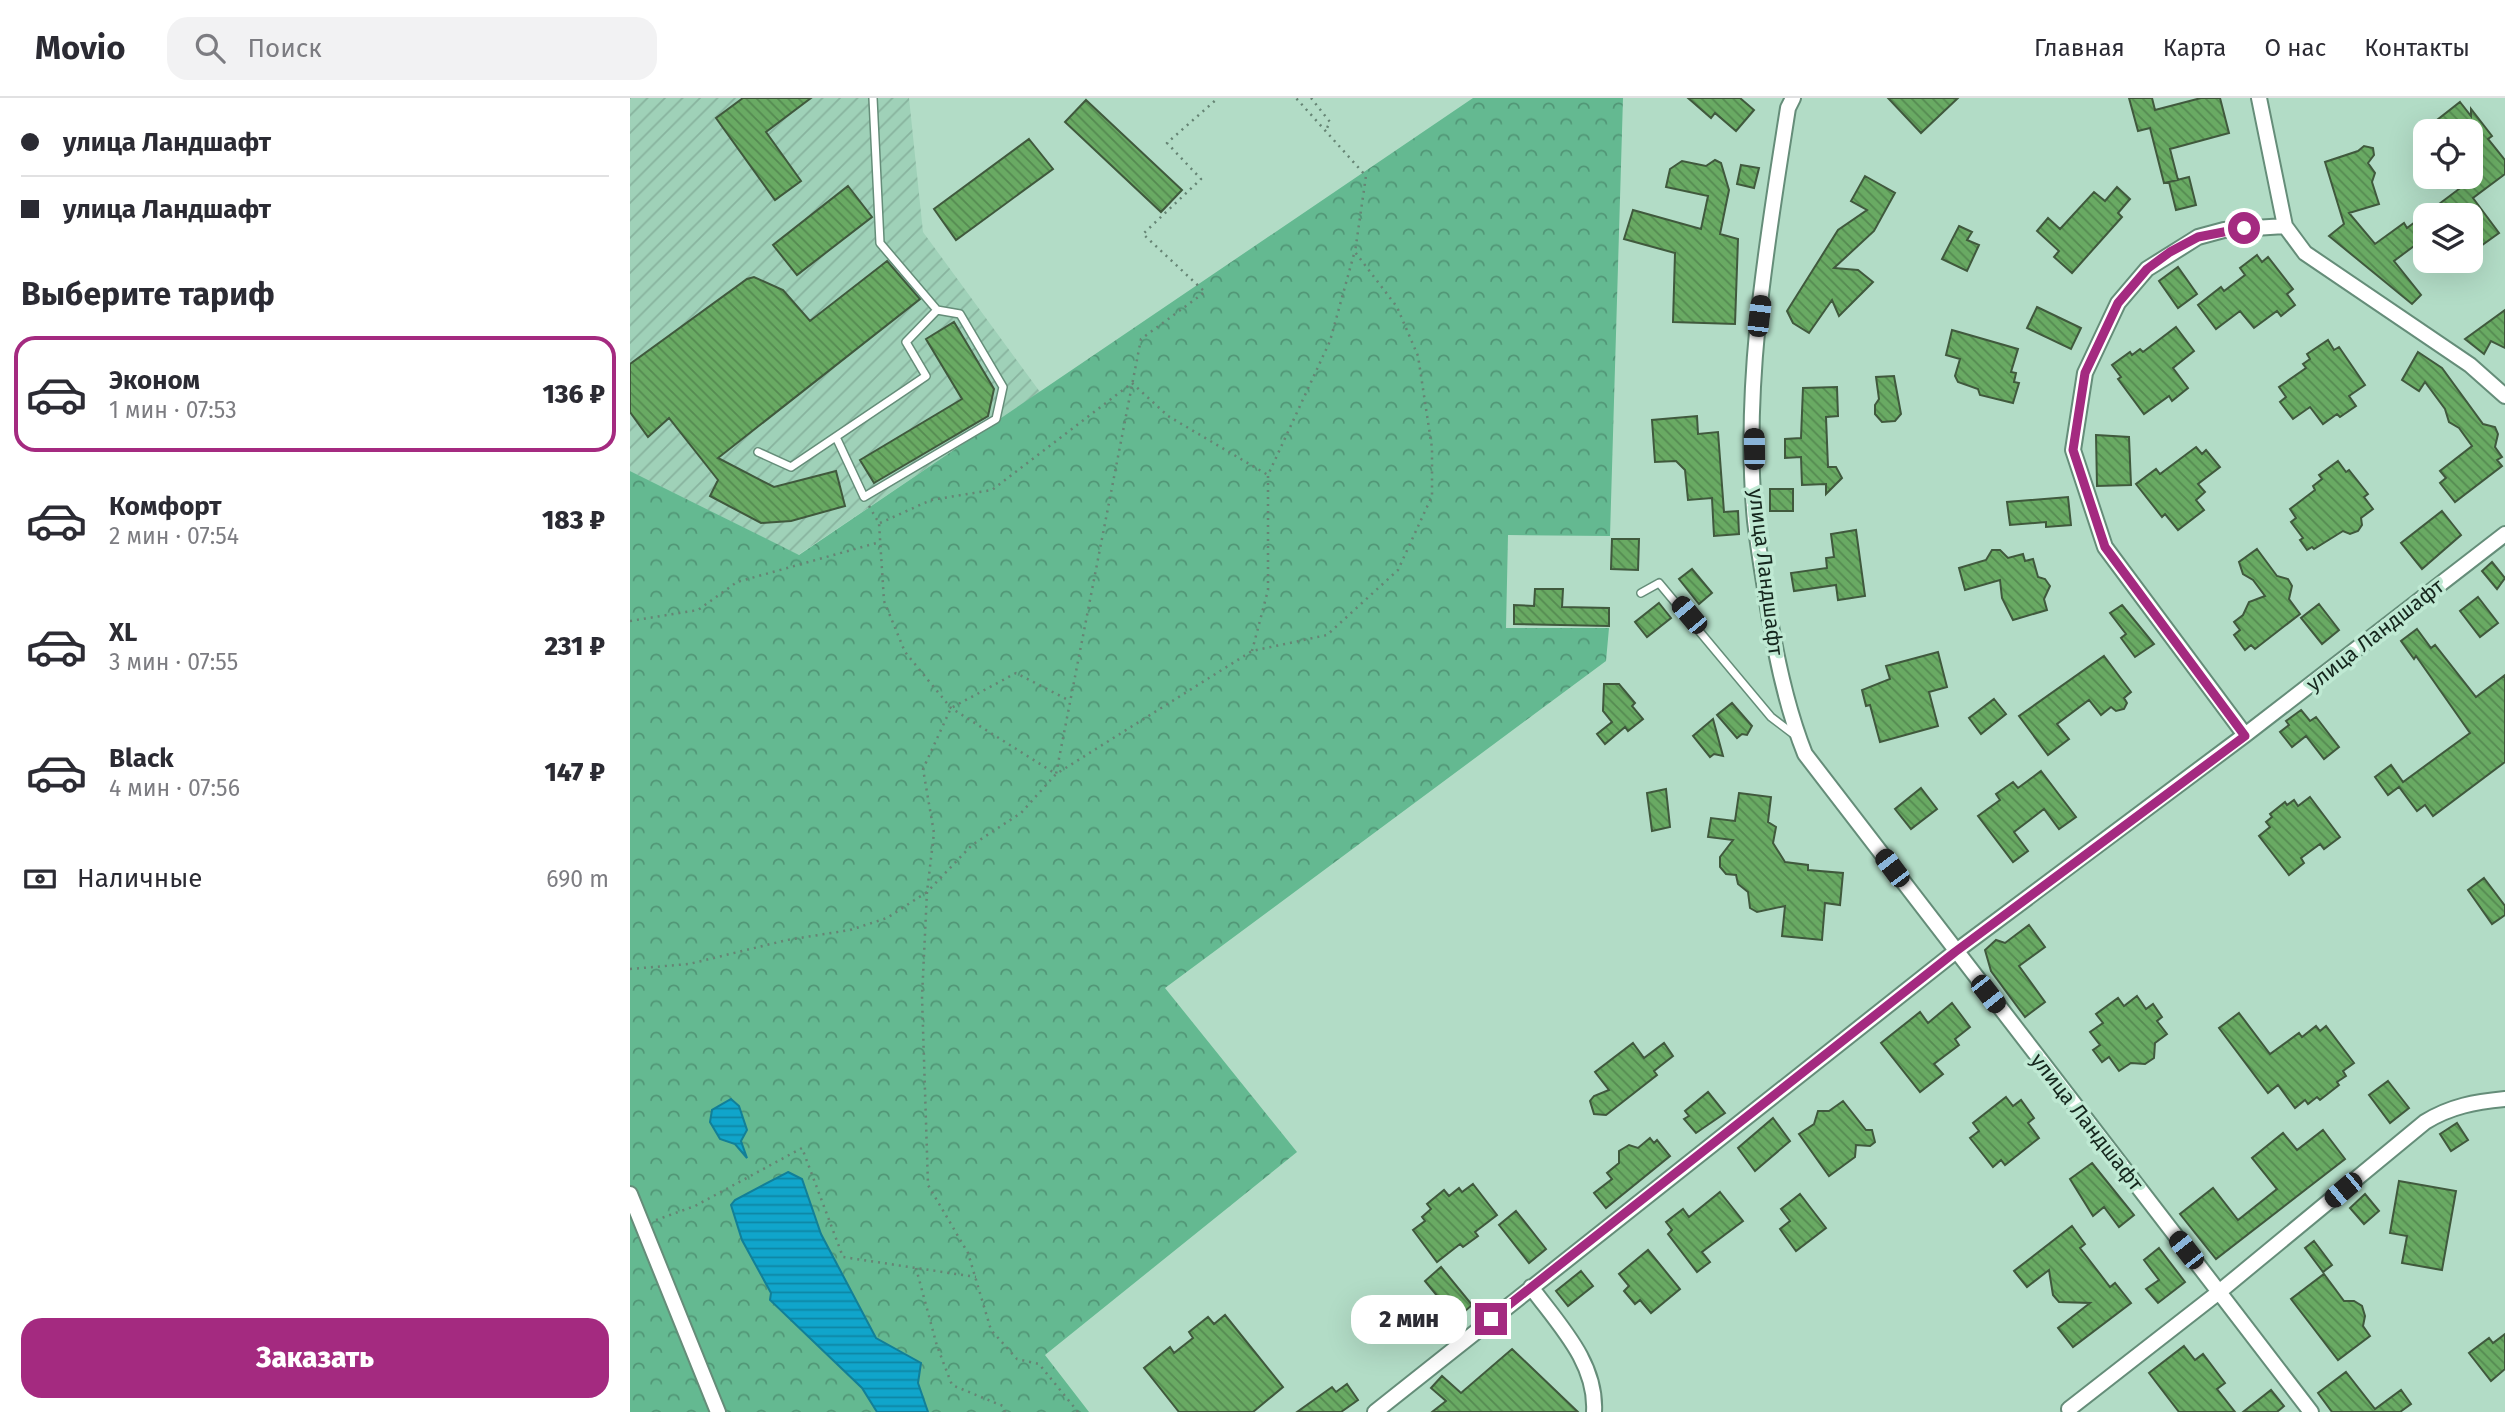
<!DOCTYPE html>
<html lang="ru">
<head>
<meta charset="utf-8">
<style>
	:root { --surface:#fff; --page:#f2f2f3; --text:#2b2b33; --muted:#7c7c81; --line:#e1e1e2; --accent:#a42a80 }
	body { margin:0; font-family:"Fira Sans",sans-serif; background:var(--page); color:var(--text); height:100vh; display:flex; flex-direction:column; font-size:26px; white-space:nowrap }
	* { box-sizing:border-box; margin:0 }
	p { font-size:23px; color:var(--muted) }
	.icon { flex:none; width:38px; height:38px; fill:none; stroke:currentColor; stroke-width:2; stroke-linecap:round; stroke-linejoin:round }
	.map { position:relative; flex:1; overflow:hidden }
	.drawer { display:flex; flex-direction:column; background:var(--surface); width:630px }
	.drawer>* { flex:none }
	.banner { display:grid; align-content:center; height:154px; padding:0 21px; background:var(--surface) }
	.tools { position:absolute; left:1783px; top:21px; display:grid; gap:14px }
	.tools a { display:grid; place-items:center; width:70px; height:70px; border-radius:14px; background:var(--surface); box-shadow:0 7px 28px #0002; font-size:35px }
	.end { position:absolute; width:32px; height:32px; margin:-16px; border:9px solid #a42a80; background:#fff; box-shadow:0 0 0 4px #fff }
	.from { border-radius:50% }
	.bubble { position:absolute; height:49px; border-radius:21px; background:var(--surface); box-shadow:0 7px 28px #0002; font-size:23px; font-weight:800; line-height:49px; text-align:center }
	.car { position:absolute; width:21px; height:42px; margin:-21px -10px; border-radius:9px; box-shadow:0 0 5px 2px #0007; background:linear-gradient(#222 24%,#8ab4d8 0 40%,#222 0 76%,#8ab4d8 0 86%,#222 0) }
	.banner b { display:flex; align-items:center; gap:24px; height:66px; font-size:26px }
	.banner b+b { border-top:2px solid var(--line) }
	.banner i { width:18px; height:18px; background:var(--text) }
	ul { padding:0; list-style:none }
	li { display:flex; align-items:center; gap:21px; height:116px; margin:0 14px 10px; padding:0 7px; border:4px solid transparent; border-radius:21px }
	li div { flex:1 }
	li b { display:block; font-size:26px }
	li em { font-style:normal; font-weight:800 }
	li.on { border-color:var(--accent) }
	li>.icon { width:63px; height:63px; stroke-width:1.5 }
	h2 { padding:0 21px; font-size:32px; line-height:84px }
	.pay { display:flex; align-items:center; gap:18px; height:77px; padding:0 21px; font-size:26px }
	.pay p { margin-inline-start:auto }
	.primary-button { display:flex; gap:14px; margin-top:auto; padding:14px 21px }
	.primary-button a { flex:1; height:80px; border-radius:21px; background:var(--accent); color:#fff; font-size:28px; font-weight:800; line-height:80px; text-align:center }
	header { display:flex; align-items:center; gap:42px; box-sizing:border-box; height:98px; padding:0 35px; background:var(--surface); border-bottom:2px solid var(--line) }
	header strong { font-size:33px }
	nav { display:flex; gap:38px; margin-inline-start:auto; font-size:24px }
	.search { width:490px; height:63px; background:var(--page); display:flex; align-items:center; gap:18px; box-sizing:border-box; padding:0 24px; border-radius:21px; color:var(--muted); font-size:26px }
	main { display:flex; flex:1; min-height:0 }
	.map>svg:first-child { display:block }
	.industrial { fill:url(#industrial-furrows) }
	.forest { fill:url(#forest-crowns) }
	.water { fill:url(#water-rules); stroke:#127f97; stroke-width:2 }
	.building { fill:url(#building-back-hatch); stroke:#40593d; stroke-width:2 }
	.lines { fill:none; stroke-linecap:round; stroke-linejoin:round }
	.lane-casing { stroke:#658d79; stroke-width:10 }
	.street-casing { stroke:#658d79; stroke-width:18 }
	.path { stroke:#668474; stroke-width:2.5; stroke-dasharray:2 5; stroke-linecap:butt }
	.lane { stroke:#fff; stroke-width:7 }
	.street { stroke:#fff; stroke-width:14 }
	.route { stroke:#a42a80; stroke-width:9 }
	.labels { text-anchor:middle; stroke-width:7; stroke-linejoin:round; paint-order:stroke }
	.street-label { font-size:21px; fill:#15261d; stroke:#bfe9d3 }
</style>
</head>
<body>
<header>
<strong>Movio</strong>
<div class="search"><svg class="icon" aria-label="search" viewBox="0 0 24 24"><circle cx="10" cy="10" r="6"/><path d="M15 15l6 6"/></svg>Поиск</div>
<nav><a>Главная</a><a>Карта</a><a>О нас</a><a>Контакты</a></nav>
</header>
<main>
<section class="drawer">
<div class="banner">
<b><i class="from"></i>улица Ландшафт</b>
<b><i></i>улица Ландшафт</b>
</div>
<h2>Выберите тариф</h2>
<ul>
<li class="on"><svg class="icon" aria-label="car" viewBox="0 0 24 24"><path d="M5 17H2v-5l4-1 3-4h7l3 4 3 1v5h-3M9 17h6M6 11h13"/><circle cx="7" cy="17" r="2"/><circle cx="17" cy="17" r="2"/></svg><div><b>Эконом</b><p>1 мин · 07:53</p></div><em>136 ₽</em></li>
<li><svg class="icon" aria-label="car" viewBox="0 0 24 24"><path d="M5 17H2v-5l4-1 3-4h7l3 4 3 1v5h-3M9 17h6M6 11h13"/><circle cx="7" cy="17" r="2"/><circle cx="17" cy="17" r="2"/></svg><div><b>Комфорт</b><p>2 мин · 07:54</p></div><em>183 ₽</em></li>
<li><svg class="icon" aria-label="car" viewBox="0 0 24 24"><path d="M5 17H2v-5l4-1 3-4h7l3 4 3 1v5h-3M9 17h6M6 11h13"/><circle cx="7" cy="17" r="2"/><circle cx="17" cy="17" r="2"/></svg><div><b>XL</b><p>3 мин · 07:55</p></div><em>231 ₽</em></li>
<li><svg class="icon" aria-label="car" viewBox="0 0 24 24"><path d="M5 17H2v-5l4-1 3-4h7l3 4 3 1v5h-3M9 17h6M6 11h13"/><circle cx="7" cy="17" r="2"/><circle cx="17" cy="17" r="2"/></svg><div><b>Black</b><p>4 мин · 07:56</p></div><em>147 ₽</em></li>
</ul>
<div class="pay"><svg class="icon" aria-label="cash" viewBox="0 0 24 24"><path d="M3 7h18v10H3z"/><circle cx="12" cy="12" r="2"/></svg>Наличные<p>690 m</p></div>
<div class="primary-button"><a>Заказать</a></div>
</section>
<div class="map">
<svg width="1875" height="1314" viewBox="0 0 1875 1314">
	<defs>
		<pattern id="industrial-furrows" width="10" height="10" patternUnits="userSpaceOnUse" patternTransform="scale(1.75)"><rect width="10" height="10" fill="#9fd1b8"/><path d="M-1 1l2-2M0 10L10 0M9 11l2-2" fill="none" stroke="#88b39e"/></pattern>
		<pattern id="forest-crowns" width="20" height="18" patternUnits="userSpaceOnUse" patternTransform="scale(1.75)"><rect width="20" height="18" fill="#64b991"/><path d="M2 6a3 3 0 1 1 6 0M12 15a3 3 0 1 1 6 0" fill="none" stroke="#519676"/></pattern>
		<pattern id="water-rules" width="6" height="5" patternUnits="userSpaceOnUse" patternTransform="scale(1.75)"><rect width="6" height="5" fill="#10a5cb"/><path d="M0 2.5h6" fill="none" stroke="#0e86a4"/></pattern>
		<pattern id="building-back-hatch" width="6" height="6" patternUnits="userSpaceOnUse" patternTransform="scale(1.75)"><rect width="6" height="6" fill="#69aa63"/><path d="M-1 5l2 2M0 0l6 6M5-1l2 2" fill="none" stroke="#558a51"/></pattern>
	</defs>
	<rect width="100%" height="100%" fill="#b2dcc6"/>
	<path class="industrial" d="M0 0H279L293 134 410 294 168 457 0 373Z"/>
	<path class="forest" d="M843 0H993L980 438 878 437 876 530H979L976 563 535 890 667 1054 415 1257 459 1314H0V373L169 457Z"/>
	<path class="water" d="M101 1001 109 1008 117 1032 111 1043 117 1060 105 1046 90 1041 80 1024 82 1012Z
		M158 1074 172 1081 191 1136 246 1240 291 1265 288 1285 298 1314H247L232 1290 140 1202 141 1195 112 1142 101 1107 105 1102Z"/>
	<path class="building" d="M113 0H181L136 34 171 83 145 102 86 20Z
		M1058 0H1110L1124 12 1106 33 1085 15 1081 20Z
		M1258 0H1328L1291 35Z
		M1499 0H1522L1525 12 1571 0H1590L1599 35 1540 51 1548 82 1534 85 1520 30 1508 33Z
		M456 2 552 92 531 114 435 24Z
		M1830 4 1841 18V11L1862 38 1858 41 1875 62V76L1843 100 1869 135 1841 155V117H1796V139L1764 163 1791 197 1782 206 1699 138 1714 126 1695 64 1728 53 1734 48 1743 50 1744 57 1738 65 1745 75 1742 84 1749 106 1719 115 1745 146 1774 125 1777 130 1837 85 1833 81 1841 79V33H1815L1807 22Z
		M399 41 423 71 326 142 304 111Z
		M1085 62 1091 65 1099 92 1090 136 1108 141 1105 226 1043 224 1045 155 994 141 1003 112 1071 131 1078 98 1036 89 1040 71 1052 63 1076 68Z
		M1111 67 1129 70 1124 90 1107 86Z
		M1235 78 1265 95 1244 133 1204 170 1228 172 1243 184 1209 218 1202 202 1179 235 1163 225 1157 213 1208 132 1237 112 1221 103Z
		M1559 79 1566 107 1546 112 1539 84Z
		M218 88 242 119 167 177 143 147Z
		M1487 89 1500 101 1488 115 1492 119 1442 175 1424 159 1429 153 1407 133 1418 120 1430 131 1464 94 1475 103Z
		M1329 128 1342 134 1337 142 1349 147 1337 173 1312 161Z
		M1627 157 1632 164 1638 159 1663 191 1657 196 1665 207 1651 218 1647 213 1624 230 1610 213 1586 231 1568 207 1591 189 1594 193 1615 177 1610 170Z
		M257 163 290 201 88 360 144 389 206 373 215 408 161 423 131 425 80 398 88 382 39 320 18 339 0 314V266L117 181 124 179 153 192 180 223Z
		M1548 169 1567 196 1548 210 1529 183Z
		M1407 209 1451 230 1441 251 1397 230Z
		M1875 212V250L1861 243 1854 256 1835 241Z
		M324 224 364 291 358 318 244 385 230 362 332 301 296 241Z
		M1546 229 1564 253 1543 270 1558 290 1542 303 1539 298 1514 316 1488 281 1491 279 1482 267 1500 254 1502 257 1510 251 1513 254Z
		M1322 232 1388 251 1381 274 1386 275 1384 284 1389 285 1383 305 1350 297 1348 291 1328 284 1325 278 1330 261 1316 257Z
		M1698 242 1704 252 1709 249 1735 287 1719 298 1726 308 1710 319 1707 316 1693 326 1680 309 1663 321 1650 304 1656 299 1649 289 1676 270 1673 266 1680 261 1677 256Z
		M1788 254 1812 270 1853 326 1865 329 1868 336 1865 349 1872 359 1867 362 1872 368 1825 404 1810 385 1816 380 1810 373 1842 348 1829 330 1819 324 1815 311 1795 284 1789 293 1772 282Z
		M1264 278 1271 316 1265 323 1252 324 1245 316V307L1249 301 1246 279Z
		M1207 289 1208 318 1196 319 1198 369H1206L1212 380 1196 396V386L1172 387 1171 359 1155 360V341L1171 340 1173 290Z
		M1067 318 1068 336 1088 334 1094 414 1108 413 1109 436 1084 438 1082 400 1058 402 1055 372 1046 363 1025 364 1022 322Z
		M1466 337 1499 339 1501 387 1467 388Z
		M1566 349 1572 356 1576 352 1590 369 1568 386 1575 394 1566 402 1574 412 1548 432 1535 416 1532 419 1506 386 1526 371 1530 376Z
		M1708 363 1716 374 1719 372 1738 396 1734 399 1743 411 1731 420 1732 427 1728 433 1720 436 1713 433 1684 451 1682 449 1677 452 1670 442 1673 440 1661 424 1666 420 1660 411 1685 392 1683 388 1692 381 1689 377Z
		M1140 391H1163V413H1140Z
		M1438 399 1441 427 1416 429V424L1380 427 1377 404Z
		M1812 413 1831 437 1792 471 1771 445Z
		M1226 432 1235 498 1208 502 1206 487 1164 493 1161 475 1197 470 1196 460 1204 459 1201 436Z
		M982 441H1009L1008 472 981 471Z
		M1627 451 1647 478 1658 481 1662 488 1659 501 1670 516 1625 551 1621 547 1615 552 1604 537 1610 532 1604 524 1613 517 1619 504 1635 498 1623 482 1613 476 1609 464Z
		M1362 452H1370L1378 460 1393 456 1395 463 1403 461 1408 479 1415 481 1420 488 1414 501 1417 512 1383 522 1372 500 1370 482 1335 492 1329 470 1356 462Z
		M1862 464 1875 480 1867 491 1852 473Z
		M1062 471 1082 495 1069 506 1049 481Z
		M905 491H933L932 509 979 510V528L884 526V507L904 508Z
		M1848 499 1868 525 1850 539 1830 513Z
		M1029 505 1041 520 1017 539 1005 524Z
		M1689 506 1709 532 1692 546 1671 520Z
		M1492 507 1524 546 1505 559 1491 540 1496 536 1480 515Z
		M1787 531 1801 550 1805 547 1846 599 1875 577V664L1803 718 1795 707 1787 713 1769 689 1758 697 1745 679 1761 667 1773 684 1840 635 1786 558 1784 561 1771 543Z
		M1308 554 1317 589 1299 594 1308 628 1250 644 1240 607 1236 608 1232 592 1260 581 1256 568Z
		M1474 558 1501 594 1494 600 1497 605 1494 611 1486 613 1481 609 1471 617 1459 602 1427 626 1439 641 1418 657 1389 618Z
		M974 586H989L1005 605 1002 608 1013 621 998 633 995 629 975 646 967 636 982 624 973 613Z
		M1364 601 1376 616 1351 636 1339 620Z
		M1102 605 1122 628 1117 637 1112 636 1107 640 1087 617Z
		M1671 612 1680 623 1686 619 1709 649 1694 661 1676 638 1662 649 1650 634 1659 627 1656 623Z
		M1083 621 1093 658 1084 656 1080 659 1063 638Z
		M1411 673 1446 719 1429 731 1414 711 1384 734 1398 753 1383 764 1348 718 1370 702 1366 696 1383 684 1388 690Z
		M1291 690 1307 711 1281 731 1265 711Z
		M1036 691 1040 729 1022 733 1017 695Z
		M1109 695 1141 699 1138 724 1146 729 1143 745 1155 764 1178 767V772L1213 775 1210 807 1195 805 1192 842 1152 838 1155 808 1127 814 1120 810 1118 794 1108 786 1106 777 1096 776 1090 769V759L1103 742 1078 739 1081 720 1105 723Z
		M1680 699 1710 739 1694 751 1690 746 1671 760 1674 765 1659 777 1629 738 1640 729 1636 724 1642 719 1640 716 1655 704 1657 707 1664 702 1668 708Z
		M1854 780 1875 808V817L1862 826 1838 792Z
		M1399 827 1415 849 1389 868 1415 904 1395 919 1361 873 1355 852 1366 842 1375 845Z
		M1507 898 1516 911 1523 906 1532 919 1527 923 1537 936 1525 945 1524 960 1515 966 1501 965 1489 973 1479 959 1472 964 1463 952 1470 947 1460 934 1473 925 1466 916 1488 900 1494 908Z
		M1322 905 1340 929 1325 941 1329 947 1304 966 1313 976 1290 994 1251 945 1290 914 1298 925Z
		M1609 915 1640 956 1669 935 1672 939 1686 928 1690 933 1696 928 1724 965 1713 973 1716 978 1707 984 1709 987 1690 1002 1687 999 1678 1006 1675 1002 1665 1010 1648 987 1638 995 1589 930Z
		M1003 945 1014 960 1034 945 1043 958 1024 973 1027 977 976 1017 964 1016 960 1003 964 998 979 992 965 974Z
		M1758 983 1779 1010 1760 1025 1739 997Z
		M1078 994 1095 1015 1066 1035 1054 1021 1059 1018 1055 1013Z
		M1376 999 1383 1008 1391 1002 1404 1020 1398 1025 1409 1040 1375 1067 1371 1062 1363 1069 1340 1040 1349 1033 1343 1025Z
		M1213 1003 1236 1032H1242L1245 1044 1240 1048 1226 1047 1225 1059 1199 1078 1169 1036 1184 1026 1188 1013H1199Z
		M1143 1020 1160 1043 1125 1073 1108 1050Z
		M1827 1025 1838 1042 1821 1053 1810 1036Z
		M1693 1032 1715 1061 1586 1161 1550 1116 1583 1090 1608 1122 1647 1091 1622 1060 1653 1035 1667 1052Z
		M1020 1040 1024 1045 1027 1042 1040 1058 976 1110 964 1095 982 1081 977 1075 989 1065V1053L999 1047 1008 1050Z
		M1462 1065 1504 1117 1489 1129 1474 1109 1463 1118 1440 1081Z
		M1769 1083 1826 1093 1812 1172 1772 1165 1777 1138 1760 1135Z
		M843 1086 867 1117 845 1134 848 1138 833 1149 830 1146 807 1164 783 1132 795 1123 792 1119 801 1111 797 1106 814 1092 819 1098 829 1090 832 1094Z
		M1090 1094 1113 1123 1072 1154 1080 1164 1067 1174 1038 1136 1042 1132 1036 1124 1053 1111 1059 1119Z
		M1170 1096 1196 1130 1166 1153 1150 1131 1160 1123 1151 1111Z
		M1735 1096 1749 1113 1734 1126 1720 1110Z
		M886 1113 916 1151 899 1165 869 1127Z
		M1442 1128 1455 1146 1450 1150 1480 1189 1485 1185 1501 1205 1443 1249 1428 1230 1460 1205 1429 1204 1423 1197 1419 1172 1397 1189 1384 1173Z
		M1684 1143 1702 1167 1693 1174 1675 1150Z
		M1529 1150 1555 1184 1528 1205 1516 1191 1529 1182 1514 1162Z
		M1018 1152 1050 1191 1021 1215 1010 1202 1005 1206 994 1193 999 1188 989 1176Z
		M811 1169 842 1207 826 1221 795 1183Z
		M951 1173 963 1188 938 1208 926 1193Z
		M1694 1176 1714 1203H1724L1732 1208 1735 1218 1733 1228 1740 1238 1708 1262 1661 1201Z
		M595 1217 653 1289 623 1314H549L514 1270 540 1249 544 1255 563 1240 559 1234 578 1219 584 1226Z
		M1875 1236V1271L1861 1283 1839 1255 1859 1240 1863 1245Z
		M1554 1248 1565 1262 1573 1256 1595 1285 1587 1291 1605 1314H1549L1519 1275Z
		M882 1251 948 1314H802L816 1303 801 1290 812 1278 831 1295Z
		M1716 1274 1745 1311 1771 1292 1781 1306 1770 1314H1702L1688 1295Z
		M717 1286 728 1302 711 1314H667L702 1289 706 1294Z
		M1641 1292 1654 1308 1647 1314H1613Z"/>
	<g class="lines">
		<defs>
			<path id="lane" d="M206 339 234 399 366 321 373 289 330 216 307 212
				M128 354 161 369 296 278 276 244 307 212 250 145 243 0
				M1011 495 1029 485 1141 619 1166 638"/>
			<path id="street" d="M1163 0 1158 10C1137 144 1112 288 1125 423 1128 448 1132 472 1136 497 1144 550 1155 606 1175 656L1589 1194 1795 1024C1821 1008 1845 1004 1875 1001
				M1629 0 1655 128 1675 155 1840 267 1875 298
				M1615 637 1475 449 1443 352 1455 275 1488 205 1517 171 1568 139 1594 132 1655 128
				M0 1096 88 1314
				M901 1189C929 1227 967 1265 964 1314
				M1439 1311 1589 1194 1681 1314
				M745 1314 1325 854 1615 637 1875 436"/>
		</defs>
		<use href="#lane" class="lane-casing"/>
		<use href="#street" class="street-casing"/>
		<path class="path" d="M681 0 700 24 696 32
			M239 408 249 425 254 503 275 554 321 610 426 676 511 241 575 194 513 136 571 81 537 45 588 0
			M250 425 301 402 362 392 502 285 538 318 638 377
			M0 523 68 512 107 484 250 444
			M622 553 638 492V377L700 243 724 156
			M0 871 59 866 157 842 220 832 257 820 297 794 304 735 293 671 321 610 386 575 440 603
			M26 1122 65 1108 172 1050 213 1159 346 1179
			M286 1170 307 1248 322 1287 373 1308 375 1314
			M448 1314 409 1266 387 1261 361 1232 338 1155 298 1087 292 899 297 794 342 747 391 715 426 676 622 553 697 537 768 472 802 398V350L788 258 767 209 725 154 736 78 666 0"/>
		<use href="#lane" class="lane"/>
		<use href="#street" class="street"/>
	</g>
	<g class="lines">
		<path class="route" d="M861 1221 1325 854 1615 638 1475 449 1443 352 1455 275 1488 205 1517 171 1540 154 1568 139 1614 130"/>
	</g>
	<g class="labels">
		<g class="street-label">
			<text transform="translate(1136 474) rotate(83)" y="7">улица Ландшафт</text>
			<text transform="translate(1745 537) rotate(-38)" y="7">улица Ландшафт</text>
			<text transform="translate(1457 1024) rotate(52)" y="7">улица Ландшафт</text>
		</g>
	</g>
</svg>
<div class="tools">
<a><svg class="icon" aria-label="locate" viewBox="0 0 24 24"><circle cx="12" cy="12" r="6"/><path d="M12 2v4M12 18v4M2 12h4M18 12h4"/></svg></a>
<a><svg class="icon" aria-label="layers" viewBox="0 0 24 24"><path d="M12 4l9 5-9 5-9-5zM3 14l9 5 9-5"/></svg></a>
</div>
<i class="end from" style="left:1614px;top:130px"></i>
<i class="end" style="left:861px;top:1221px"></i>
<div class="bubble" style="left:721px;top:1197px;width:116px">2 мин</div>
<i class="car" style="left:1129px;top:218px;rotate:7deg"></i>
<i class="car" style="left:1124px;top:351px;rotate:359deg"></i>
<i class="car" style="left:1059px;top:517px;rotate:320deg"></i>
<i class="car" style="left:1262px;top:770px;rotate:323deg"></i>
<i class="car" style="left:1358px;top:896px;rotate:142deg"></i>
<i class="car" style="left:1713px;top:1092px;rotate:230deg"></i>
<i class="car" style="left:1556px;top:1152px;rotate:322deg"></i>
</div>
</main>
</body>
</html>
